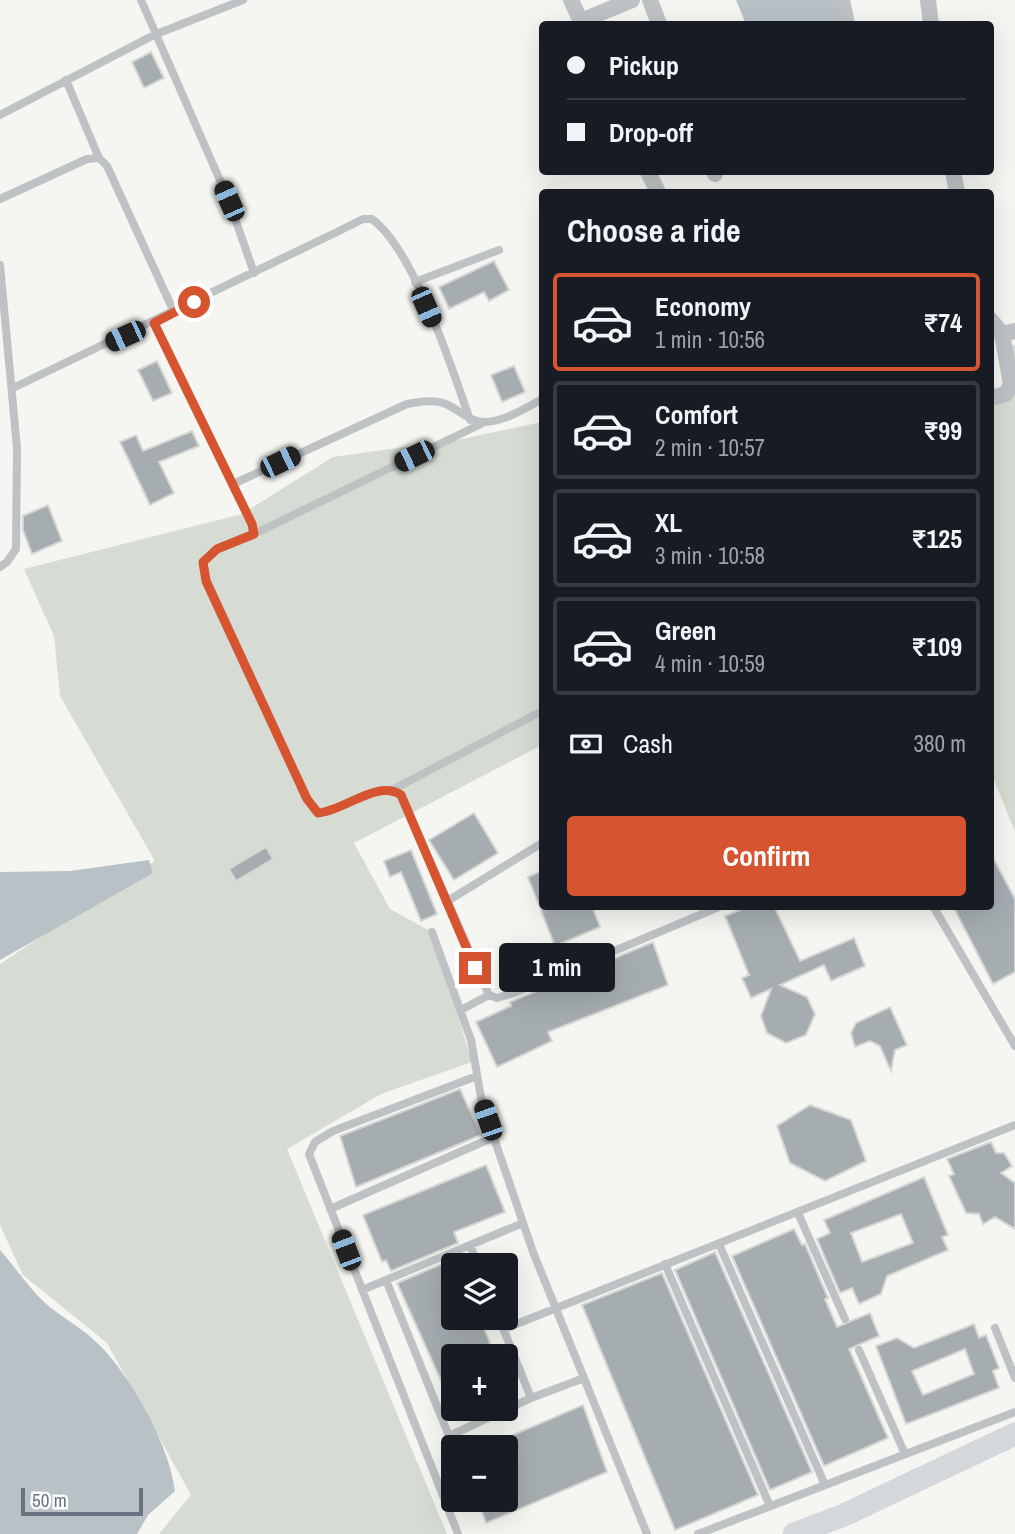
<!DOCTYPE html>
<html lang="en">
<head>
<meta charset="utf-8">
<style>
	:root { --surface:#171b24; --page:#242831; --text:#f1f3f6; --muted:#9ea1a6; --line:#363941; --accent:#d6542f }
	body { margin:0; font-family:"Archivo Narrow",sans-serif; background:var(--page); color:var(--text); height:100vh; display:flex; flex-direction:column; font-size:26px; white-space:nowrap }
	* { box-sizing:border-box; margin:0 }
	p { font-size:23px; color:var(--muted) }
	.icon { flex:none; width:38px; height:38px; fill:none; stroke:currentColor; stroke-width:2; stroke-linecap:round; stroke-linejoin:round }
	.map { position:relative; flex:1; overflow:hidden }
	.details { position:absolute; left:539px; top:189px; width:455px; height:721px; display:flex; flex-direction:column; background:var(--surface); border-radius:7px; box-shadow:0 7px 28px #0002 }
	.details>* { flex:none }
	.hud { position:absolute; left:539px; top:21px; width:455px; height:154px; border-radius:7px; box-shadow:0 7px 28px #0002; display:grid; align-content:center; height:154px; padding:0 28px; background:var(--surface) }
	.fabs { position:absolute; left:441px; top:1253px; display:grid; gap:14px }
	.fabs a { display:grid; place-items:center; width:77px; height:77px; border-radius:7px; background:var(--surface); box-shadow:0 7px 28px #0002; font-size:35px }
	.scale { position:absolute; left:21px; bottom:18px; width:122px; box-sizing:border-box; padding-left:7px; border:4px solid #667580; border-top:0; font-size:19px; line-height:24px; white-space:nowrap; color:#667580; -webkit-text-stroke:5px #fff; paint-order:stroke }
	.end { position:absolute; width:32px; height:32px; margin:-16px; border:9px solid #d6542f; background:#fff; box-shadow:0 0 0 4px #fff }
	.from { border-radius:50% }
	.bubble { position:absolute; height:49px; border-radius:7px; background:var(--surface); box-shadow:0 7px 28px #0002; font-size:23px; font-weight:700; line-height:49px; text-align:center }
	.car { position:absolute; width:21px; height:42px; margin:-21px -10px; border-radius:9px; box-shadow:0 0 5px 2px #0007; background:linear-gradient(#222 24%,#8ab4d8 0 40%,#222 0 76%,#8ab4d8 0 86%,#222 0) }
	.hud b { display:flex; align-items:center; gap:24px; height:66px; font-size:26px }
	.hud b+b { border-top:2px solid var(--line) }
	.hud i { width:18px; height:18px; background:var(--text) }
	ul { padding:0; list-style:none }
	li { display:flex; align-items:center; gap:21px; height:98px; margin:0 14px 10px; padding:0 14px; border:4px solid var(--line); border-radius:7px }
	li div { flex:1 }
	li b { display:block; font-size:26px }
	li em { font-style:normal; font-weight:700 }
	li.selected { border-color:var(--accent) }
	li>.icon { width:63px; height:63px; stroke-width:1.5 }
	h2 { padding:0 28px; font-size:32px; line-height:84px }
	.pay { display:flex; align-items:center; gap:18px; height:77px; padding:0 28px; font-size:26px }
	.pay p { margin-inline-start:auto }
	.action { display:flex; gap:14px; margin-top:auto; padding:14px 28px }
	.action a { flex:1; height:80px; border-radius:7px; background:var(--accent); color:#fff; font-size:28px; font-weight:700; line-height:80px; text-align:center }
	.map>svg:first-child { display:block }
	.green { fill:#d6dbd3 }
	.water { fill:#b7c1c6 }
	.building { fill:#a5adb1; stroke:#d6d6d4; stroke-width:2; fill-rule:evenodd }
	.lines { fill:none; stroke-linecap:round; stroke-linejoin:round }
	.lane { stroke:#bec2c5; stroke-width:8 }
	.street { stroke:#bec2c5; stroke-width:16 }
	.secondary { stroke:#d4d8dc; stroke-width:23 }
	.route { stroke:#d6542f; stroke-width:9 }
</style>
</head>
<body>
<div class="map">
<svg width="1015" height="1534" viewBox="0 0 1015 1534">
	<rect width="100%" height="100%" fill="#f5f5f1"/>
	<path class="green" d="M1015 345V832L991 772 990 399 1005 396 997 348Z
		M542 422V745L354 843 390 909 432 932 472 1062 381 1094 287 1149 447 1534H159L191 1495 107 1343 23 1275 0 1225V964L155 861 60 696 54 636 24 569 242 514 333 457 462 439Z"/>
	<path class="water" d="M736 0H836L842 24H746Z
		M149 860 153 873 0 960V872L70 871Z
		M0 1250C15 1267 28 1287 45 1303 61 1317 81 1327 96 1342 129 1372 170 1446 175 1491L148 1515 137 1534H0Z"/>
	<path class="building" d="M151 52 164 78 144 88 132 62Z
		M494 261 509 290 489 301 484 292 449 309 439 287Z
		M157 361 172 393 153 401 138 370Z
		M514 366 525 392 502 402 491 375Z
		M192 431 199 446 159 462 174 493 150 505 120 442 136 435 143 451Z
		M48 505 62 541 32 554 23 530V516Z
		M474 813 498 853 454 880 429 840Z
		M266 847 273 859 236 881 229 869Z
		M411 850 437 914 421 921 401 872 390 877 384 861Z
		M990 852 1015 899V972L993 984 953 906H990Z
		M542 871V906H592L600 927 555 946 528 877Z
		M749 906H774L800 961 854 938 865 966 831 981 824 965 780 985 807 997 815 1014 806 1035 786 1043 767 1033 761 1016 771 989 751 998 742 978 749 975 725 916Z
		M653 942 668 985 548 1032 552 1041 497 1067 476 1022 511 1006 510 1002Z
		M890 1007 907 1045 895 1050 891 1071 880 1046 870 1041 855 1047 851 1033 856 1023Z
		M460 1089 481 1135 356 1187 340 1136Z
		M810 1105 851 1120 866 1161 825 1181 790 1163 777 1126Z
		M991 1142 996 1153H1004L1012 1166 1001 1173 1015 1183V1229L995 1217 983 1224 979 1214 966 1213 949 1176 954 1174 947 1159Z
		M486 1165 505 1212 454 1232 458 1243 391 1271 386 1260 382 1262 363 1215Z
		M924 1177 948 1235 942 1237 948 1250 887 1276 881 1294 859 1304 852 1288 840 1293 817 1239 830 1233 824 1220ZM901 1214 913 1243 862 1262 851 1233Z
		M794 1229 802 1245 805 1244 828 1298 825 1299 837 1327 870 1313 879 1336 849 1349 888 1438 824 1466 732 1256Z
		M715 1252 812 1472 770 1490 675 1270Z
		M463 1255 467 1265H453V1318H480L495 1356H453V1407L397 1283Z
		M662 1273 758 1495 675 1530 582 1305Z
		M974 1324 979 1338 986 1335 999 1368 993 1371 999 1388 906 1424 876 1346 897 1338 914 1348ZM965 1349 974 1374 923 1395 912 1371Z
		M583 1405 607 1472 486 1523 478 1500H506V1438Z"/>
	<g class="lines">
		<path class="lane" d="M141 0 229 201 254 273
			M66 80 99 158
			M0 115 154 35 243 0
			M0 199 87 159 99 158 107 166 174 312
			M0 265 17 448 16 549 7 562 0 567
			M415 282 499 250
			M154 322 252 524 254 534 217 549 203 563 207 581 307 799 318 813C344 811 378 779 401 795L489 995 497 998 514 993 721 906
			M13 388 337 232 363 219H372C414 250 452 368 470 420
			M233 484 407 404C420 402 433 399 446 404 460 410 470 423 486 422 505 421 526 408 542 399
			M254 534 483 423
			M392 790 542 711
			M446 902 542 843
			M933 906 1015 1046
			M432 932 471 1040 482 1103 533 1252 647 1534
			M461 1010 489 995
			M330 1209 494 1137
			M798 1213 845 1319
			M719 1244 825 1485
			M470 1245 478 1265
			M665 1264 770 1506
			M386 1280 449 1436 531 1398 499 1318
			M362 1290 523 1223
			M995 1328 1015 1378
			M504 1329 1015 1125
			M859 1350 905 1454
			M531 1398 584 1378
			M458 1534 309 1154 315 1142 333 1131 477 1076
			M698 1534 1015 1412"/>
		<path class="street" d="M571 0 582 24
			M650 0 659 24
			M842 0 847 24
			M928 0 931 24
			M581 21 632 0
			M648 172 658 192
			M714 172 715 174
			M953 172 957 192
			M990 319 1002 334 1015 331
			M990 398 1006 394 1011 384 1002 334"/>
		<path class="secondary" d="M794 1534 844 1515 1015 1434"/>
	</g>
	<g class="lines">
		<path class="route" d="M194 302 154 323 252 524 254 534 217 549 203 562 206 581 307 799 318 813C344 811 378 779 401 795L475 968"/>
	</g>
</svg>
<div class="fabs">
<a><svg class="icon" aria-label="layers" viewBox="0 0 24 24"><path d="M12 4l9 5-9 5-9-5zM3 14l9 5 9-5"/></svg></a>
<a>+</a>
<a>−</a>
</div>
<div class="scale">50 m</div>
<i class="end from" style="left:194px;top:302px"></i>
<i class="end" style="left:475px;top:968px"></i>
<div class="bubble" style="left:499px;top:943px;width:116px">1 min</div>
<i class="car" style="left:229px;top:201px;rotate:336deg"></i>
<i class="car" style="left:426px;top:307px;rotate:156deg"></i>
<i class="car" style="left:125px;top:336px;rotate:245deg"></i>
<i class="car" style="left:414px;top:456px;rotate:244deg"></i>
<i class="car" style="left:280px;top:462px;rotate:64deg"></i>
<i class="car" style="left:488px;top:1120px;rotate:341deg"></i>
<i class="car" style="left:346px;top:1250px;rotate:339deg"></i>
<div class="hud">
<b><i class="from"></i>Pickup</b>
<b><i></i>Drop-off</b>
</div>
<section class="details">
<h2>Choose a ride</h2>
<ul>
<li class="selected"><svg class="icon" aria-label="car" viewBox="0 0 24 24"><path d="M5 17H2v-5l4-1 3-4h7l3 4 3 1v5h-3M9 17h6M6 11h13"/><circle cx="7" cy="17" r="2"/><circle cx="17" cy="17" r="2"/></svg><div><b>Economy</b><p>1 min · 10:56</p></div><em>₹74</em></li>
<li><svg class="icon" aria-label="car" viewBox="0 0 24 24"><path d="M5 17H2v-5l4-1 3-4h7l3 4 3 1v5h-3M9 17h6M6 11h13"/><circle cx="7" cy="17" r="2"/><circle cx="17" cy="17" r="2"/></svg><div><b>Comfort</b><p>2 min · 10:57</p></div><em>₹99</em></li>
<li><svg class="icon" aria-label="car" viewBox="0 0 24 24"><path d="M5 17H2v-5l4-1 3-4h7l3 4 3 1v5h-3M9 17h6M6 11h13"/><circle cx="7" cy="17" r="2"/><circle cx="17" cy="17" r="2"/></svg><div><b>XL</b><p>3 min · 10:58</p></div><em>₹125</em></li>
<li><svg class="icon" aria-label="car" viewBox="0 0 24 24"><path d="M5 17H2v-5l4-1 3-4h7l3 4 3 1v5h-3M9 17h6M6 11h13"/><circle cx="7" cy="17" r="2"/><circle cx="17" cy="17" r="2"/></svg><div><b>Green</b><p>4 min · 10:59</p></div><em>₹109</em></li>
</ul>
<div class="pay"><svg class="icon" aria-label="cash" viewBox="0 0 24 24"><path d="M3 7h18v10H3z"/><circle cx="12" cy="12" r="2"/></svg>Cash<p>380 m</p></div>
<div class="action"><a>Confirm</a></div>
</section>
</div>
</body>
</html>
